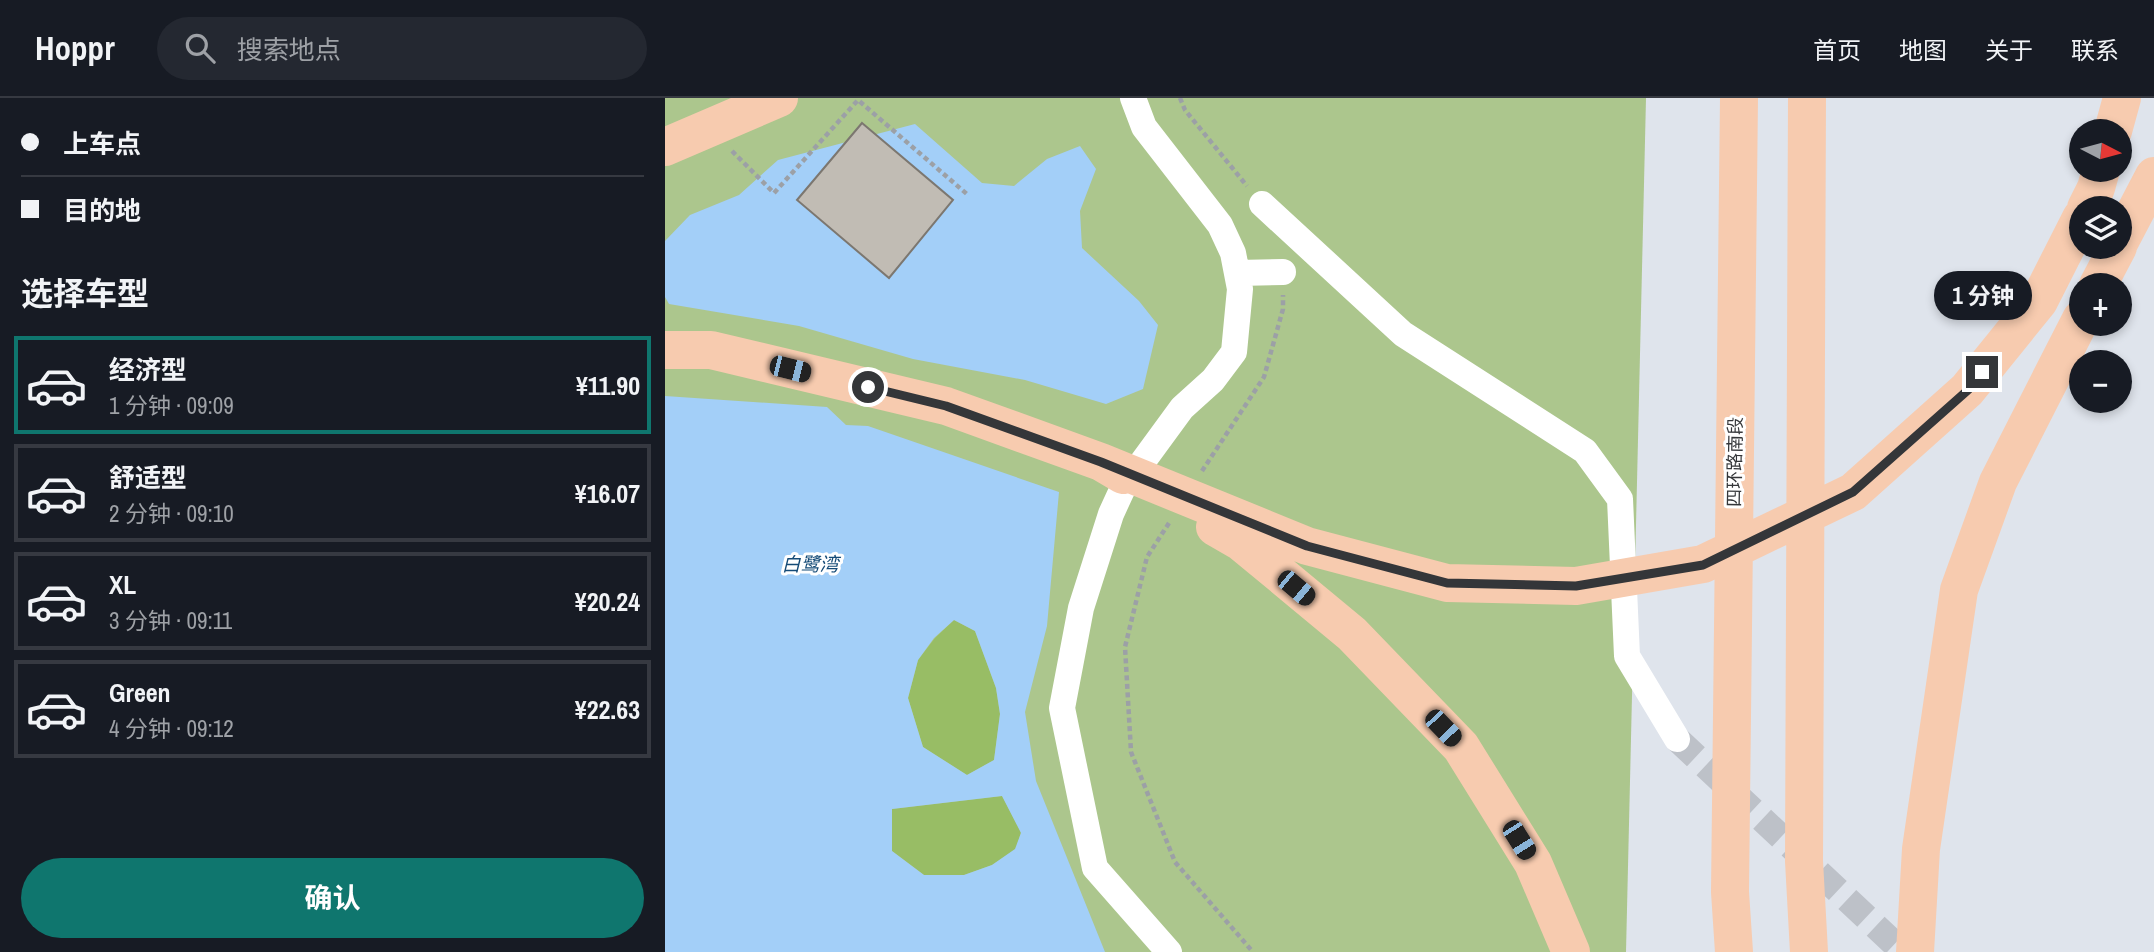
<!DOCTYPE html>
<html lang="zh">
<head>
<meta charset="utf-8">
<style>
	:root { --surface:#171b24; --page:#242831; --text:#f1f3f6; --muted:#9ea1a6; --line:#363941; --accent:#0f766e }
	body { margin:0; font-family:"Archivo Narrow","Noto Sans SC",sans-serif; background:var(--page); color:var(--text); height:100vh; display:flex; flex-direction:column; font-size:26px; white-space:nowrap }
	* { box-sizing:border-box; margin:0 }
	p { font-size:23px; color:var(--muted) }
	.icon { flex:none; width:38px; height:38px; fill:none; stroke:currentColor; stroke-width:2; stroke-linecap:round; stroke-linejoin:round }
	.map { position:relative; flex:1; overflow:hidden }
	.side { display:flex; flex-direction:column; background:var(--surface); width:665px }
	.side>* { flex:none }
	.hud { display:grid; align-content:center; height:154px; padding:0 21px; background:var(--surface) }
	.needle { width:46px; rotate:96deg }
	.controls { position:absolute; left:1404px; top:21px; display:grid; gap:14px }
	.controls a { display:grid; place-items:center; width:63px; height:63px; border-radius:50%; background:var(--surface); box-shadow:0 4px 10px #0003; font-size:35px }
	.end { position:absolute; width:32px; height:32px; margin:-16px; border:9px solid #343639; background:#fff; box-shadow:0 0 0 4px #fff }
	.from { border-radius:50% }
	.bubble { position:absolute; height:49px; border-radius:24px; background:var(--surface); box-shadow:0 4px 10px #0003; font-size:23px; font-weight:700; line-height:49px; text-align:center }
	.car { position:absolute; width:21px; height:42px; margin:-21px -10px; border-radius:9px; box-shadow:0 0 5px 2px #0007; background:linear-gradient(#222 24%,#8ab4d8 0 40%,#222 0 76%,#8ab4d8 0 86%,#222 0) }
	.hud b { display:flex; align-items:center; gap:24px; height:66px; font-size:26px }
	.hud b+b { border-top:2px solid var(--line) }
	.hud i { width:18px; height:18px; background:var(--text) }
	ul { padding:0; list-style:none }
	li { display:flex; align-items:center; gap:21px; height:98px; margin:0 14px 10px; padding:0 7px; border:4px solid var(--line); border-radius:0px }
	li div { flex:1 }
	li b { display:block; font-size:26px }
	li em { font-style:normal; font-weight:700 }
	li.selected { border-color:var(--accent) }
	li>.icon { width:63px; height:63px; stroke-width:1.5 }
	h2 { padding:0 21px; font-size:32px; line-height:84px }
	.primary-button { display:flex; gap:14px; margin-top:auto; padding:14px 21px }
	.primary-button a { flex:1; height:80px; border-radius:42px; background:var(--accent); color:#fff; font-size:28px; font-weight:700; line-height:80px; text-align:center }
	header { display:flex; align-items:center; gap:42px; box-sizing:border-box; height:98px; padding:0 35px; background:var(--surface); border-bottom:2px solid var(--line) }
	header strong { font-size:33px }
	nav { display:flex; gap:38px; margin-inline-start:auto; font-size:24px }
	.search { width:490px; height:63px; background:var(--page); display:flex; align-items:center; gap:18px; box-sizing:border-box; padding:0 24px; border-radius:38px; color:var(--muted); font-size:26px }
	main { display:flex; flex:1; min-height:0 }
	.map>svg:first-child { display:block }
	.green { fill:#acc68d }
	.forest { fill:#98bd65 }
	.water { fill:#a3cff8; fill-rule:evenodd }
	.building { fill:#c1bcb4; stroke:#7c7770; stroke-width:2 }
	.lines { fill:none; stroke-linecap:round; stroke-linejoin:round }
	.minor-tunnel { stroke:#bdc1c8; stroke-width:26; stroke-dasharray:26 13; stroke-linecap:butt }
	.path { stroke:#9ca0a6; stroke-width:4.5; stroke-dasharray:5 3.5; stroke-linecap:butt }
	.minor { stroke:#fff; stroke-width:26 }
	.highway { stroke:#f7cbaf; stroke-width:38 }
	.route { stroke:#343639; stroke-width:9 }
	.labels { text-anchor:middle; stroke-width:6; stroke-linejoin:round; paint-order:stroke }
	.street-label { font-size:18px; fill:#343639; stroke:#fff }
	.water-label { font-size:19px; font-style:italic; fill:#154b77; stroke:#fff }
</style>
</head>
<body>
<header>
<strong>Hoppr</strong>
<div class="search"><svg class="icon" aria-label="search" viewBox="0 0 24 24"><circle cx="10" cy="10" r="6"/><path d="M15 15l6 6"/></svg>搜索地点</div>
<nav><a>首页</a><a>地图</a><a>关于</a><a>联系</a></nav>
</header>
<main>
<section class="side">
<div class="hud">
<b><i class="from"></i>上车点</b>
<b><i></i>目的地</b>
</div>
<h2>选择车型</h2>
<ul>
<li class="selected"><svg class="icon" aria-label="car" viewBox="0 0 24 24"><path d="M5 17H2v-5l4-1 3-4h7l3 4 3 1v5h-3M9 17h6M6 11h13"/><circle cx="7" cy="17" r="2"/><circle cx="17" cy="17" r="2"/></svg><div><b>经济型</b><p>1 分钟 · 09:09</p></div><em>¥11.90</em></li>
<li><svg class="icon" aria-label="car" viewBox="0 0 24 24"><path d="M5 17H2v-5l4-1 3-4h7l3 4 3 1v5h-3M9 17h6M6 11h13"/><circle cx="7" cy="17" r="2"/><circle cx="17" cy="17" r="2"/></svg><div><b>舒适型</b><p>2 分钟 · 09:10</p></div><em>¥16.07</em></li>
<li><svg class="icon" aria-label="car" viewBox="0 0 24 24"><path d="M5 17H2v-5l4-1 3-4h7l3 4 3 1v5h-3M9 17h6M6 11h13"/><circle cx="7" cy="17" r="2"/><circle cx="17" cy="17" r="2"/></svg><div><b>XL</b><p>3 分钟 · 09:11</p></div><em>¥20.24</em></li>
<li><svg class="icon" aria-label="car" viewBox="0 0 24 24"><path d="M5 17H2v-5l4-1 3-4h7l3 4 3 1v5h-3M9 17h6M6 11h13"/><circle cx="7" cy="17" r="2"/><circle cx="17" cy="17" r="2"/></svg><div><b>Green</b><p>4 分钟 · 09:12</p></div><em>¥22.63</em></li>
</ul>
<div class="primary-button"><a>确认</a></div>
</section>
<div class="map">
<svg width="1489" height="854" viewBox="0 0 1489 854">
	<rect width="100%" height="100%" fill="#dfe4ec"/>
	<path class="green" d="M0 0H981L961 854H0Z"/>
	<path class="forest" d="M289 522 310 533 331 590 335 616 329 662 302 677 258 649 243 600 253 562 270 540Z
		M337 698 356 734 351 751 327 767 299 777H259L227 753V711Z"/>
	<path class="water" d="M250 26 317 85 349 88 382 61 415 48 431 71 415 113 417 150 474 203 493 227 478 291 441 306 360 282 248 261 134 228 4 206 0 199V143L25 117 74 97 113 62Z
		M0 298 162 309 181 327 203 328 394 394 382 528 360 614 371 683 440 854H0ZM289 522 310 533 331 590 335 616 329 662 302 677 258 649 243 600 253 562 269 540ZM337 698 356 735 350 751 327 767 299 777H259L227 753V711Z"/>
	<path class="building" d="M197 25 288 102 224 180 132 102Z"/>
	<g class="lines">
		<path class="minor-tunnel" d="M1012 641 1238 854"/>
		<path class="path" d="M515 0 520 12 582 88
			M67 53 109 95 193 2 303 97
			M537 373 599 279 618 211V197
			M504 425 482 459 460 549 466 654 510 764 588 854"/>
		<path class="minor" d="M468 0 479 29 555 127 568 155 575 191 569 254 548 282 517 310 457 392 446 416 416 510 397 610 430 770 504 854
			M597 106 738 236 920 353 955 401 962 558 1012 641
			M572 175 618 174"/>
		<path class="highway" d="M1142 0 1139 763 1144 854
			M1448 33 1457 0
			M0 49 114 0
			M1421 110 1431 90 1436 72
			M1454 145 1489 78
			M1433 187 1453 149
			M0 252H46L281 308 436 364 458 377
			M436 364 642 448 782 485 911 488 1038 466 1188 394 1302 292 1374 203 1416 120
			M550 429 576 444 687 536 796 649 868 765 906 854
			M1069 854 1065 794 1074 0
			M1250 854 1256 751 1294 492 1333 384 1416 221"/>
	</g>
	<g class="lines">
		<path class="route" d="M203 289 281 308 436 364 642 448 782 485 911 488 1038 467 1188 394 1303 292 1317 274"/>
	</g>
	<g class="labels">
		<g class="street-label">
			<text transform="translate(1070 364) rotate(-89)" y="6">四环路南段</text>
		</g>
		<g class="water-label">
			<text x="145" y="473">白鹭湾</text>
		</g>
	</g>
</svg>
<div class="controls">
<a><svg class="needle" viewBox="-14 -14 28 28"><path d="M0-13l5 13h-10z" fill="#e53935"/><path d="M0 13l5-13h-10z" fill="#9ea1a6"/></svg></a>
<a><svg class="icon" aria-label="layers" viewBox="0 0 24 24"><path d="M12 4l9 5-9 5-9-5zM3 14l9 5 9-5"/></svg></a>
<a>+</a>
<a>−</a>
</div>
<i class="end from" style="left:203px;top:289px"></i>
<i class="end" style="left:1317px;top:274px"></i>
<div class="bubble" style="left:1269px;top:173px;width:98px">1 分钟</div>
<i class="car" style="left:125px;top:271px;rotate:104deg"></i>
<i class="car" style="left:631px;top:490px;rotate:130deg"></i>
<i class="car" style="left:778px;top:630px;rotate:136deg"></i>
<i class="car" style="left:854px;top:742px;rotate:148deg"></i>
</div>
</main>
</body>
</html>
